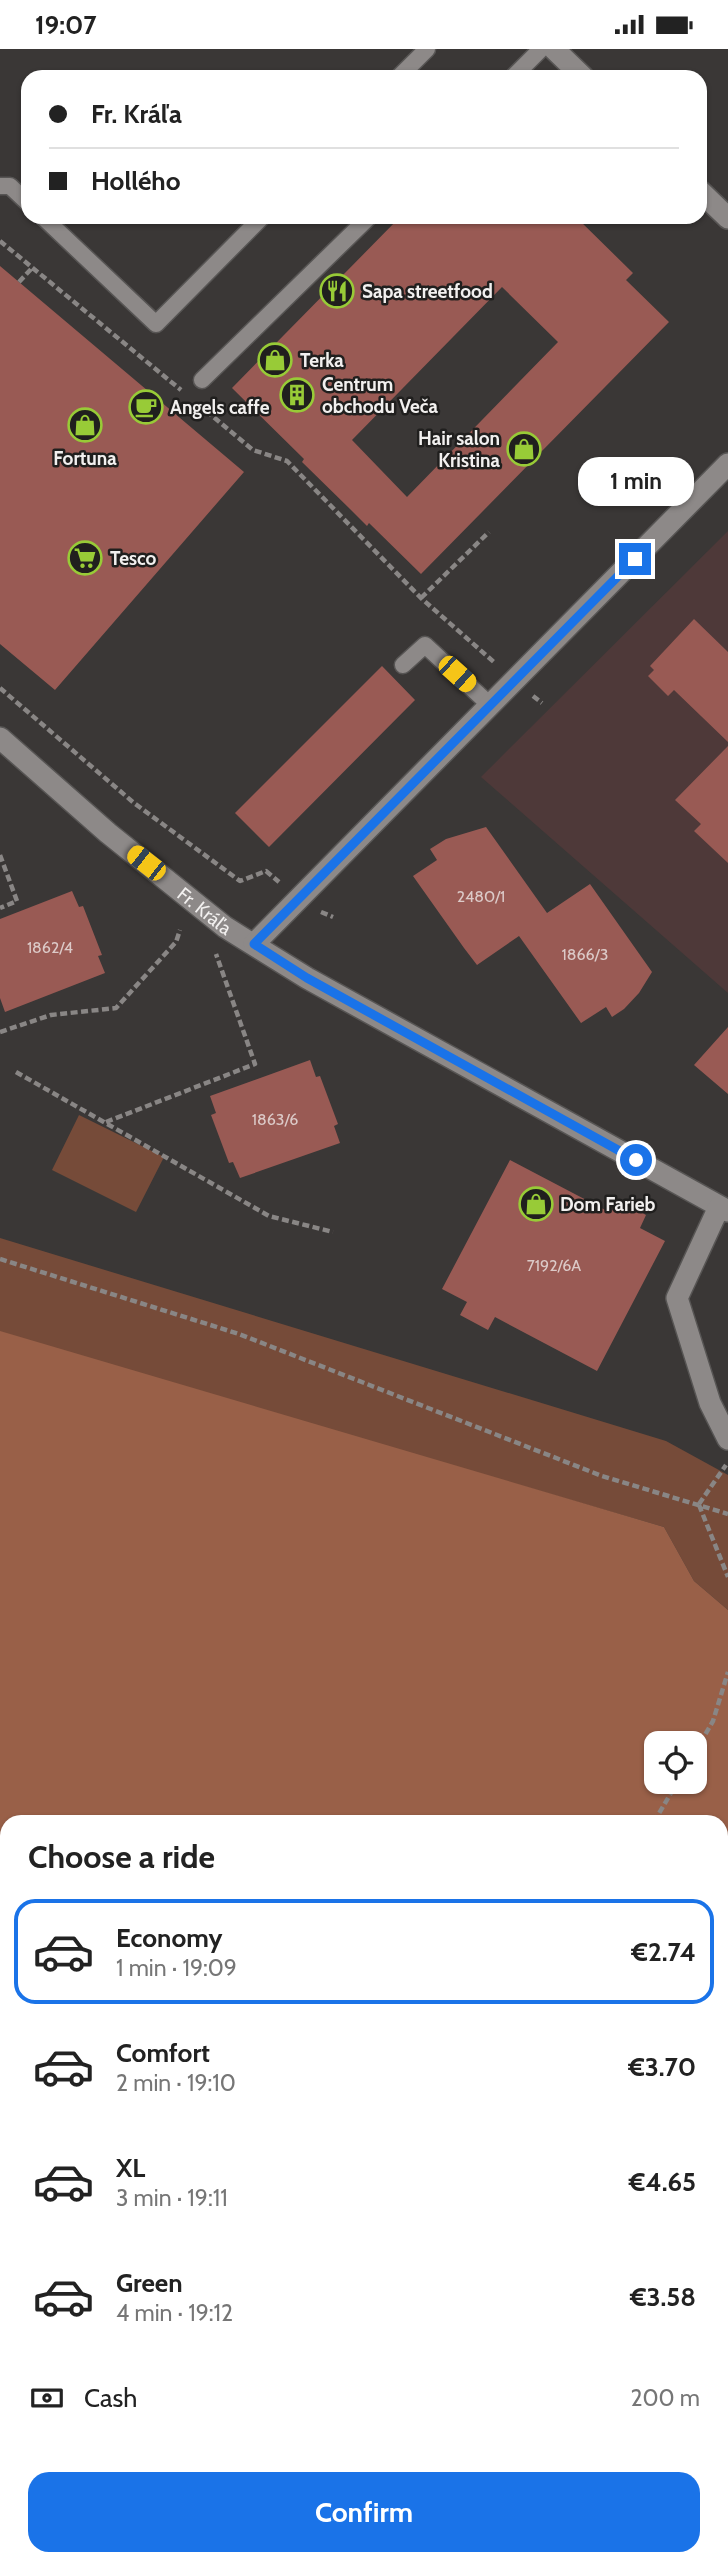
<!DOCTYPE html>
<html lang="en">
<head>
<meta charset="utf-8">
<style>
	:root { --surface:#fff; --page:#f2f2f2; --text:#222; --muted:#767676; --line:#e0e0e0; --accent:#1a73e8 }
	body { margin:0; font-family:Cabin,sans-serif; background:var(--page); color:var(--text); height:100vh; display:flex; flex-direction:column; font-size:26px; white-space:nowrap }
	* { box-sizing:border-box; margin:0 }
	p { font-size:23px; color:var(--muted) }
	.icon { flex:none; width:38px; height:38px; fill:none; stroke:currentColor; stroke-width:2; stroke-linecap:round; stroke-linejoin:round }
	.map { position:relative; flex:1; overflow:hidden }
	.sheet { position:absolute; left:0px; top:1766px; width:728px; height:751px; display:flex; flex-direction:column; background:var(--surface); border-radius:21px 21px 0 0; box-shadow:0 2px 5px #0004 }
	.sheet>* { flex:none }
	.banner { position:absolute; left:21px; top:21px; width:686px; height:154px; border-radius:21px; box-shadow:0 2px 5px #0004; display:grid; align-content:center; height:154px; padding:0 28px; background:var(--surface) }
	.tools { position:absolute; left:644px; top:1682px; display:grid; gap:14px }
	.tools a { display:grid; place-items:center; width:63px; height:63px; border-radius:14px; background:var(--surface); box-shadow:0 2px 5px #0004; font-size:35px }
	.end { position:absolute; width:32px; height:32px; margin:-16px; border:9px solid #1a73e8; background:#fff; box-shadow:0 0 0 4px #fff }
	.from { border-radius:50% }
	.bubble { position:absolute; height:49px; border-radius:21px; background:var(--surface); box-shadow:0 2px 5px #0004; font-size:23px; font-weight:700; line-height:49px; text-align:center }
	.car { position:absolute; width:21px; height:42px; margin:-21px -10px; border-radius:9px; box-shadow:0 0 5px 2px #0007; background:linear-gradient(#f5c518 24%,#345 0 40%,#f5c518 0 76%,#345 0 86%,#f5c518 0) }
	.banner b { display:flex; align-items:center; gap:24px; height:66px; font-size:26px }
	.banner b+b { border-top:2px solid var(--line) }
	.banner i { width:18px; height:18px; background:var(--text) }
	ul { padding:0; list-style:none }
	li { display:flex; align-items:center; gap:21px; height:105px; margin:0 14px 10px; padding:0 14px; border:4px solid transparent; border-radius:21px }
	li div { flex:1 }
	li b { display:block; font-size:26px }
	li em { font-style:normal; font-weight:700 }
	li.current { border-color:var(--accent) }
	li>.icon { width:63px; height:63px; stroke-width:1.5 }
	h2 { padding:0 28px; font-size:32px; line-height:84px }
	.pay { display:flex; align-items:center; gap:18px; height:77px; padding:0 28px; font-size:26px }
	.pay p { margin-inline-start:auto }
	.button { display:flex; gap:14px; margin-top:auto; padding:14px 28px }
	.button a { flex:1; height:80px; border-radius:21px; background:var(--accent); color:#fff; font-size:28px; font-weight:700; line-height:80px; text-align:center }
	.status { display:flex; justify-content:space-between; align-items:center; height:49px; padding:0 35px; background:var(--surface); direction:ltr }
	.status svg { height:19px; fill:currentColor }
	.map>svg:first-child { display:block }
	.education { fill:#4e3939 }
	.green { fill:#764b39 }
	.forest { fill:#996048; fill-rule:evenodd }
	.building { fill:#995a54; fill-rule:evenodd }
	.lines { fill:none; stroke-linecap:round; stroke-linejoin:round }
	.lane-casing { stroke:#575554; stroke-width:19 }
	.street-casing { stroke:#575554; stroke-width:24 }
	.path { stroke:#898685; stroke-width:4.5; stroke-dasharray:7 3.5; stroke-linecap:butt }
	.lane { stroke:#8d8988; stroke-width:16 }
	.street { stroke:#8d8988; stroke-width:21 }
	.route { stroke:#1a73e8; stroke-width:9 }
	.labels { text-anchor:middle; stroke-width:5; stroke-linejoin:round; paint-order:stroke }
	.number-label { font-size:16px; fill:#dccac8 }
	.poi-label { font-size:19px; font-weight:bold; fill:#f2f0ef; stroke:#201f1e; text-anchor:start }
	.street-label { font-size:19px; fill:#f2f0ef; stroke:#201f1e }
</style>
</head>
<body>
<div class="status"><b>19:07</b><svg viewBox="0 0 49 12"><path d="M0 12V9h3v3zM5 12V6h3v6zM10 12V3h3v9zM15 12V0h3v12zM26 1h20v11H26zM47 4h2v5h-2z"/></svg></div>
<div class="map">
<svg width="728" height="2515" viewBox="0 0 728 2515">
	<rect width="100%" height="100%" fill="#3a3736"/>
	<path class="education" d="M728 482V944L481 728Z"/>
	<path class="green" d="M79 1066 164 1108 136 1163 52 1121Z
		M0 1189 666 1392 728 1426V1561L694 1532 664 1478 0 1285Z"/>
	<path class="forest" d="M0 1282 664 1478 694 1532 728 1561V2515H0ZM656 1694H695V1732H656ZM7 1773H721V2510H7Z"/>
	<path class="building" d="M400 168H576L633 224 626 231 669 273 421 525 369 474 367 477 350 460 302 413 304 410 232 339ZM502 238 558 293 407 448 352 391Z
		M0 217 244 423 55 641 0 595Z
		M694 570 728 603V693L674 641 668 647 648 627 654 621 650 617Z
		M382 617 415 651 269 798 235 764Z
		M728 697V814L694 782 701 775 675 751Z
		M486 778 547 864 590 835 652 923 639 944 624 960 612 968 606 958 581 974 519 887 477 916 464 899 413 827 437 811 430 800 446 790Z
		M72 842 79 858 83 857 102 906 98 907 105 924 5 963 0 949V870Z
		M728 978V1045L694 1016Z
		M310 1011 316 1028 320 1027 338 1075 334 1077 340 1094 240 1129 233 1113 229 1114 211 1066 216 1064 210 1047Z
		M510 1111 611 1164 618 1151 646 1166 640 1179 665 1192 597 1322 495 1268 488 1281 460 1266 467 1253 442 1240Z"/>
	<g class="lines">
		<defs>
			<path id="lane" d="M399 28 427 0
				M513 28 541 0
				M0 137H10L28 154
				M43 168 156 275 262 168
				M202 331 369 168
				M403 616 425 596 490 656"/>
			<g id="street">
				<path d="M554 0 583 28"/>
				<path d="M700 142 728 169"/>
				<path id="s1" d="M0 689 108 784 225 878 307 929 728 1162"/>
				<path d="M254 895 728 415"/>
				<path d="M719 1158 677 1249 710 1354 728 1390"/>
			</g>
		</defs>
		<use href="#lane" class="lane-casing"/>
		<use href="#street" class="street-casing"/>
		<path class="path" d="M0 192 181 341
			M19 233 32 219
			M198 355 253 401 287 412 421 549 495 614
			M421 549 489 483
			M0 639 134 754 240 832 266 822 279 833
			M533 647 542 654
			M0 806 17 852 0 859
			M321 863 333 868
			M0 983 51 966 116 959 176 893 180 881
			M16 1023 269 1167 333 1183
			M106 1073 255 1015 216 905
			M0 1210 239 1285 602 1427 728 1465
			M699 1455 726 1416
			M699 1456 728 1528
			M695 1703 713 1672 728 1623
			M654 1773 678 1732
			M0 2231 7 2238
			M210 2510 212 2515"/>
		<use href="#lane" class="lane"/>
		<use href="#street" class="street"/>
	</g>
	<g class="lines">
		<path class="route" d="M635 510 254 895 307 929 636 1111"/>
	</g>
	<defs>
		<symbol id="restaurant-ring" viewBox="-11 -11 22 22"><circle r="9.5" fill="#201f1e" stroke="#98cb37" stroke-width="1.5"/><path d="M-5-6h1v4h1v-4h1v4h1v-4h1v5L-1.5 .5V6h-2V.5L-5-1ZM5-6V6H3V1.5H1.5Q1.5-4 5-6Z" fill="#98cb37"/></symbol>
		<symbol id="shop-ring" viewBox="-11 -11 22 22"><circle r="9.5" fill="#201f1e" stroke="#98cb37" stroke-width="1.5"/><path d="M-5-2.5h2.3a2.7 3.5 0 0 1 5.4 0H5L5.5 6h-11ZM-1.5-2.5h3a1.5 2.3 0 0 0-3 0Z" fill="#98cb37"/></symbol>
		<symbol id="building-ring" viewBox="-11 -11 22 22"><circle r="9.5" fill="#201f1e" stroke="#98cb37" stroke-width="1.5"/><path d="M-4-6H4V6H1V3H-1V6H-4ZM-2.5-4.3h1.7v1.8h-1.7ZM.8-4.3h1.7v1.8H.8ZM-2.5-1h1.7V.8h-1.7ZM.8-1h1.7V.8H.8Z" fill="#98cb37"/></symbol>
		<symbol id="cafe-ring" viewBox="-11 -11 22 22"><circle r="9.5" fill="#201f1e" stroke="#98cb37" stroke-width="1.5"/><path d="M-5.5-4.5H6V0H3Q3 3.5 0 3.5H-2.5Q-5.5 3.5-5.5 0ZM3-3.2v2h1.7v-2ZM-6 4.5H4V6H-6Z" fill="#98cb37"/></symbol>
		<symbol id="supermarket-ring" viewBox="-11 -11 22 22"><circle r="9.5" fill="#201f1e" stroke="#98cb37" stroke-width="1.5"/><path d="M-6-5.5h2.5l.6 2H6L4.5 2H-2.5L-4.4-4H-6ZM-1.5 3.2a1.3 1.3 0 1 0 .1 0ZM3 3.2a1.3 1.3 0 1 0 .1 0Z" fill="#98cb37"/></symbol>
	</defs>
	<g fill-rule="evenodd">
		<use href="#restaurant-ring" x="318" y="223" width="38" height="38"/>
		<use href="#shop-ring" x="256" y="292" width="38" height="38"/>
		<use href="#building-ring" x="278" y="327" width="38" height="38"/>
		<use href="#cafe-ring" x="127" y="339" width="38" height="38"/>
		<use href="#shop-ring" x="66" y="357" width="38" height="38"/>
		<use href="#shop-ring" x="505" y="381" width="38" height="38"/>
		<use href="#supermarket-ring" x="66" y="490" width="38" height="38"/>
		<use href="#shop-ring" x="517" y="1136" width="38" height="38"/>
	</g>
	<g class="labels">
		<g class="number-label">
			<text x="481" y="853">2480/1</text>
			<text x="50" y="904">1862/4</text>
			<text x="585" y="911">1866/3</text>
			<text x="275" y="1076">1863/6</text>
			<text x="554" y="1222">7192/6A</text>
		</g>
		<g class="poi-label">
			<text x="362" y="249">Sapa streetfood</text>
			<text x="300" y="318">Terka</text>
			<text x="322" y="342">Centrum<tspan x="322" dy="22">obchodu Veča</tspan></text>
			<text x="170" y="365">Angels caffe</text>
			<text x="500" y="396" text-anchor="end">Hair salon<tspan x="500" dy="22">Kristina</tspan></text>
			<text x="85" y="416" text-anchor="middle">Fortuna</text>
			<text x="110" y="516">Tesco</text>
			<text x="560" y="1162">Dom Farieb</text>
		</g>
		<g class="street-label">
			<text dy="7" stroke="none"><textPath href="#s1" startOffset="268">Fr. Kráľa</textPath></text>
		</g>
	</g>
</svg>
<div class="tools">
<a><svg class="icon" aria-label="locate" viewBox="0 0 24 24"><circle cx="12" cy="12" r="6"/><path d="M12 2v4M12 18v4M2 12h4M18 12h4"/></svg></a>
</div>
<i class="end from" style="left:636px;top:1111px"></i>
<i class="end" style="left:635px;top:510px"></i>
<div class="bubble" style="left:578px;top:408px;width:116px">1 min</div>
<i class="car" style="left:457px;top:625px;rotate:132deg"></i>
<i class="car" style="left:146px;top:814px;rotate:308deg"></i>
<div class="banner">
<b><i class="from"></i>Fr. Kráľa</b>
<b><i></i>Hollého</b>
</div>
<section class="sheet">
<h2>Choose a ride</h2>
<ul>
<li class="current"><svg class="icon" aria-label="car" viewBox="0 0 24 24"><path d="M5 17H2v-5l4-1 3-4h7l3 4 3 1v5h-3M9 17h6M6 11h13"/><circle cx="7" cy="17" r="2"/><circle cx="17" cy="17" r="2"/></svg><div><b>Economy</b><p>1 min · 19:09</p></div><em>€2.74</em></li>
<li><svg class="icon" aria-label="car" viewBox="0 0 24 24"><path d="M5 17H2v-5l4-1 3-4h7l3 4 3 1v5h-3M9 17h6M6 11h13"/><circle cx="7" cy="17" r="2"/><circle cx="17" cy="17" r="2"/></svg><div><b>Comfort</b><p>2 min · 19:10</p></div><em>€3.70</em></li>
<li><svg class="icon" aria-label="car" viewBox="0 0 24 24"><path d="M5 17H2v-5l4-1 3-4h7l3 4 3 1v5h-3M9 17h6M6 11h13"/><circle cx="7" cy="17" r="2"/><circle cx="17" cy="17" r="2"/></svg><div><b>XL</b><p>3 min · 19:11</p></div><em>€4.65</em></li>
<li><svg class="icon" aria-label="car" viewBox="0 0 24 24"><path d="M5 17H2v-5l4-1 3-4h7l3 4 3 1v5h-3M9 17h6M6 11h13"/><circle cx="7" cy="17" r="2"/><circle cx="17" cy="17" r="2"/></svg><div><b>Green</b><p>4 min · 19:12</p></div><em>€3.58</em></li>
</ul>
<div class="pay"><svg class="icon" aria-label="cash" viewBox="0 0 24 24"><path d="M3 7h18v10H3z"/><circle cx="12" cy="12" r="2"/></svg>Cash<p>200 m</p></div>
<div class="button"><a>Confirm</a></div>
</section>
</div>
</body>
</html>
